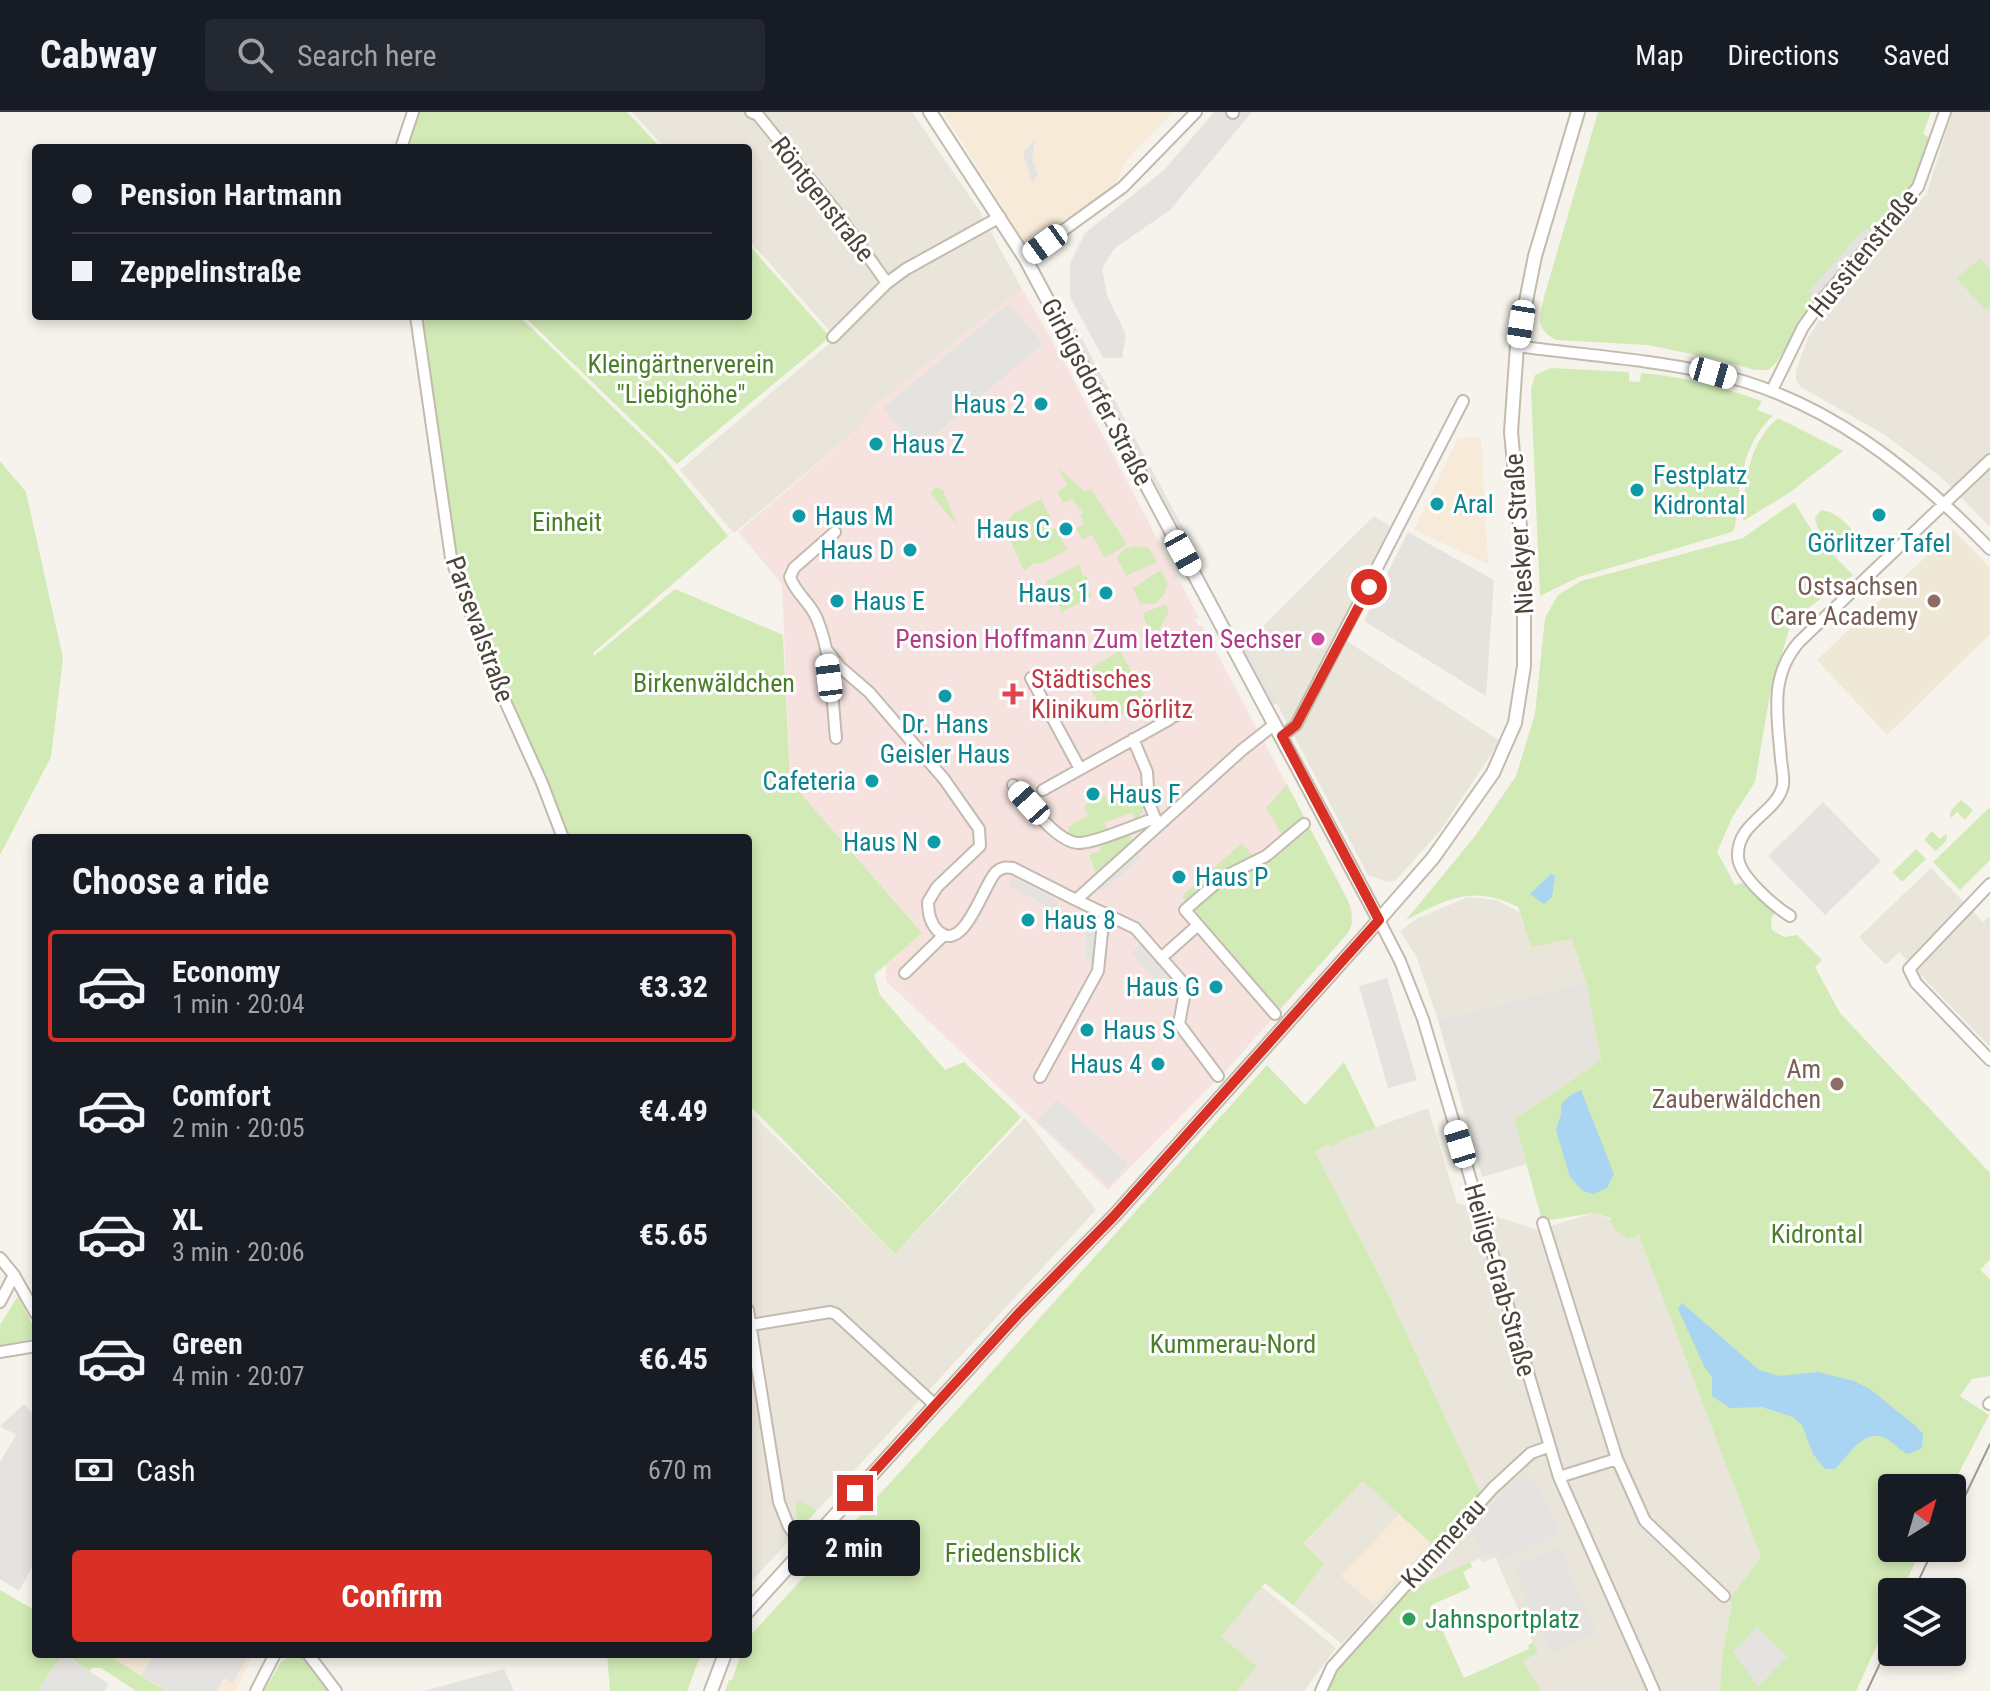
<!DOCTYPE html>
<html lang="en">
<head>
<meta charset="utf-8">
<style>
	:root { --surface:#171b24; --page:#242831; --text:#f1f3f6; --muted:#9ea1a6; --line:#363941; --accent:#d93025 }
	body { margin:0; font-family:"Roboto Condensed",sans-serif; background:var(--page); color:var(--text); height:100vh; display:flex; flex-direction:column; font-size:30px; white-space:nowrap }
	* { box-sizing:border-box; margin:0 }
	p { font-size:26px; color:var(--muted) }
	.icon { flex:none; width:44px; height:44px; fill:none; stroke:currentColor; stroke-width:2; stroke-linecap:round; stroke-linejoin:round }
	.map { position:relative; flex:1; overflow:hidden }
	.sheet { position:absolute; left:32px; top:722px; width:720px; height:824px; display:flex; flex-direction:column; background:var(--surface); border-radius:8px; box-shadow:0 4px 12px #0003 }
	.sheet>* { flex:none }
	.guide { position:absolute; left:32px; top:32px; width:720px; height:176px; border-radius:8px; box-shadow:0 4px 12px #0003; display:grid; align-content:center; height:176px; padding:0 40px; background:var(--surface) }
	.needle { width:52px; rotate:37deg }
	.buttons { position:absolute; left:1878px; top:1362px; display:grid; gap:16px }
	.buttons a { display:grid; place-items:center; width:88px; height:88px; border-radius:8px; background:var(--surface); box-shadow:0 4px 12px #0003; font-size:40px }
	.end { position:absolute; width:36px; height:36px; margin:-18px; border:10px solid #d93025; background:#fff; box-shadow:0 0 0 4px #fff }
	.from { border-radius:50% }
	.bubble { position:absolute; height:56px; border-radius:8px; background:var(--surface); box-shadow:0 4px 12px #0003; font-size:26px; font-weight:700; line-height:56px; text-align:center }
	.car { position:absolute; width:24px; height:48px; margin:-24px -12px; border-radius:10px; box-shadow:0 0 6px 2px #0007; background:linear-gradient(#fff 24%,#345 0 40%,#fff 0 76%,#345 0 86%,#fff 0) }
	.guide b { display:flex; align-items:center; gap:28px; height:76px; font-size:30px }
	.guide b+b { border-top:2px solid var(--line) }
	.guide i { width:20px; height:20px; background:var(--text) }
	ul { padding:0; list-style:none }
	li { display:flex; align-items:center; gap:24px; height:112px; margin:0 16px 12px; padding:0 24px; border:4px solid transparent; border-radius:8px }
	li div { flex:1 }
	li b { display:block; font-size:30px }
	li em { font-style:normal; font-weight:700 }
	li.active { border-color:var(--accent) }
	li>.icon { width:72px; height:72px; stroke-width:1.5 }
	h2 { padding:0 40px; font-size:36px; line-height:96px }
	.pay { display:flex; align-items:center; gap:20px; height:88px; padding:0 40px; font-size:30px }
	.pay p { margin-inline-start:auto }
	.button { display:flex; gap:16px; margin-top:auto; padding:16px 40px }
	.button a { flex:1; height:92px; border-radius:8px; background:var(--accent); color:#fff; font-size:32px; font-weight:700; line-height:92px; text-align:center }
	header { display:flex; align-items:center; gap:48px; box-sizing:border-box; height:112px; padding:0 40px; background:var(--surface); border-bottom:2px solid var(--line) }
	header strong { font-size:38px }
	nav { display:flex; gap:44px; margin-inline-start:auto; font-size:28px }
	.search { width:560px; height:72px; background:var(--page); display:flex; align-items:center; gap:20px; box-sizing:border-box; padding:0 28px; border-radius:8px; color:var(--muted); font-size:30px }
	.map>svg:first-child { display:block }
	.residential { fill:#eae5da }
	.commercial { fill:#f7ead8 }
	.industrial { fill:#e6e2dd }
	.education { fill:#efe8d6 }
	.medical { fill:#f6e3e0 }
	.green { fill:#d2eab5 }
	.parking { fill:#e5e3e0 }
	.water { fill:#a9d4f2 }
	.lines { fill:none; stroke-linecap:round; stroke-linejoin:round }
	.minor-casing { stroke:#c2bbae; stroke-width:14 }
	.tertiary-casing { stroke:#c2bbae; stroke-width:16 }
	.minor { stroke:#fff; stroke-width:10 }
	.tertiary { stroke:#fff; stroke-width:12 }
	.tram { stroke:#9a9a9a; stroke-width:2 }
	.route { stroke:#d93025; stroke-width:10 }
	.culture-dot { fill:#0f9aa8; stroke:#fff; stroke-width:3 }
	.education-dot { fill:#8d6e63; stroke:#fff; stroke-width:3 }
	.hotel-dot { fill:#d1479c; stroke:#fff; stroke-width:3 }
	.health-dot { fill:#e0444e; stroke:#fff; stroke-width:3 }
	.leisure-dot { fill:#2e9e5b; stroke:#fff; stroke-width:3 }
	.labels { text-anchor:middle; stroke-width:6; stroke-linejoin:round; paint-order:stroke }
	.street-label { font-size:26px; fill:#4b4439; stroke:#fff }
	.park-label { font-size:26px; fill:#4a7f2a; stroke:#fff }
	.culture-label { font-size:26px; fill:#0d838f; stroke:#fff; text-anchor:start }
	.education-label { font-size:26px; fill:#785e54; stroke:#fff; text-anchor:end }
	.hotel-label { font-size:26px; fill:#b23c85; stroke:#fff; text-anchor:end }
	.health-label { font-size:26px; fill:#be3a42; stroke:#fff; text-anchor:start }
	.leisure-label { font-size:26px; fill:#27864d; stroke:#fff; text-anchor:start }
</style>
</head>
<body>
<header>
<strong>Cabway</strong>
<div class="search"><svg class="icon" aria-label="search" viewBox="0 0 24 24"><circle cx="10" cy="10" r="6"/><path d="M15 15l6 6"/></svg>Search here</div>
<nav><a>Map</a><a>Directions</a><a>Saved</a></nav>
</header>
<div class="map">
<svg width="1990" height="1579" viewBox="0 0 1990 1579">
	<rect width="100%" height="100%" fill="#f6f3ec"/>
	<path class="residential" d="M632 0H912L979 98 1022 177 880 289 856 319 734 421 680 358 836 226 748 127V36H665Z
		M1952 0H1990V415L1942 366 1885 323 1801 275 1796 268V258L1808 226 1828 195 1927 81Z
		M1374 404 1390 414 1336 522 1500 629 1440 719 1396 768 1387 770 1368 763 1245 532Z
		M1931 756 1983 810 1990 804V935L1899 840 1886 853 1859 825Z
		M1468 785 1497 788 1519 800 1531 834 1572 827 1586 870 1438 908 1417 846 1400 819 1418 806Z
		M1428 996 1457 1091 1537 1118 1594 1101 1637 1118 1761 1445 1729 1487 1732 1493 1722 1543 1720 1579H1541L1522 1548 1537 1540 1495 1445 1482 1451 1480 1446 1403 1482 1481 1382 1381 1167 1315 1040 1328 1032 1333 1035 1344 1027Z
		M754 1004 895 1142 1025 1006 1096 1098 748 1473V1008Z
		M1364 1368 1432 1432 1342 1532 1293 1493 1323 1451 1303 1433Z
		M1262 1475 1336 1536 1304 1579H1237L1257 1554 1220 1525Z"/>
	<path class="commercial" d="M943 0H1173L1125 50 1114 74 1027 134Z
		M1458 326H1481L1488 452 1414 418Z
		M1400 1402 1431 1430 1374 1493 1341 1464Z
		M106 1542H254L235 1579H166Z"/>
	<path class="industrial" d="M1408 420 1494 468 1486 584 1364 509Z
		M1586 870 1601 948 1514 1007 1526 1052 1482 1065 1438 908Z"/>
	<path class="education" d="M1954 418 1990 456V522L1887 623 1817 548Z"/>
	<path class="medical" d="M1022 177 1062 246 1199 506 1195 508 1199 514 1202 513 1346 784 1352 799V811L1348 821 1234 950 1108 1078 886 869V853L922 821 790 669 782 472 738 420 856 319 880 289Z"/>
	<path class="green" d="M419 0H627L661 36H407Z
		M1598 0H1931L1923 22 1931 26 1914 73 1873 121 1810 179 1816 186 1776 251 1768 258H1755L1716 247 1648 233 1556 228C1534 216 1540 206 1544 185Z
		M748 132 830 225 677 352 524 204H748Z
		M1980 146 1990 157V195L1986 198 1957 167Z
		M418 204H519L661 342 728 424 593 541 594 544 675 477 783 523 790 669 922 821 874 863 880 883 945 958 964 950 1021 1005 895 1142 748 992V726H566L548 674 494 556 458 460Z
		M1551 256 1629 260V269L1640 270 1641 261C1683 264 1722 275 1762 289L1757 298 1773 304C1741 332 1739 377 1735 416L1732 420 1579 465 1540 484 1531 277 1535 263Z
		M1778 306 1843 339 1789 381 1743 409C1744 371 1748 332 1778 306Z
		M0 349 26 380 63 546 51 645 0 743Z
		M1059 356 1084 379 1091 377 1127 432 1105 446 1092 423 1082 428 1076 416 1084 412 1080 403 1083 401 1072 387 1063 391 1057 380 1067 374Z
		M936 375 943 378 957 413 932 384 931 380Z
		M1041 387 1052 409 1048 411 1051 417 1056 416 1067 438 1040 452 1034 451 1024 459 1006 419 1004 420 998 410 1008 408 1014 401Z
		M1794 390 1818 428 1853 463 1792 508 1770 582 1755 670 1733 704 1717 740 1735 773 1745 770 1775 800 1771 807 1772 818 1784 825 1797 823 1822 848 1815 855 1840 901 1990 1061V1147L1980 1158 1990 1167V1264L1972 1267 1960 1284 1989 1303 1951 1376H1892V1436H1922L1901 1480H1892V1500L1856 1579H1720L1722 1543 1732 1493 1729 1487 1761 1445 1638 1121 1635 1125 1628 1127 1613 1116 1610 1106 1594 1101 1542 1109 1514 1007 1601 948 1586 870 1572 827 1531 835 1518 795C1473 772 1447 787 1406 808L1476 723 1516 664 1535 602 1545 506 1558 483 1581 469 1743 426Z
		M1821 398C1837 399 1855 418 1860 432L1856 439 1844 441C1830 434 1817 422 1815 406Z
		M1136 434 1149 436 1157 450 1126 464 1117 446 1124 437Z
		M1079 452 1083 464 1086 463 1088 467 1084 469 1092 484 1062 500 1057 491 1062 488 1059 476 1050 479 1045 470Z
		M1161 458 1168 472 1164 483 1154 492H1140L1133 476Z
		M1166 492 1169 499 1160 517 1153 518 1146 512 1143 501Z
		M1120 539 1132 560 1128 563 1131 569 1136 567 1147 589 1120 603 1114 602 1104 612 1098 600 1102 598 1086 568 1082 569 1078 561C1092 557 1105 547 1120 539Z
		M1132 672 1144 693 1142 701 1135 708 1132 701 1105 710 1107 718C1093 723 1082 729 1069 721L1068 715 1088 703 1084 694 1104 683 1109 692 1131 683 1128 674Z
		M1287 672 1350 793 1352 811 1348 821 1280 897 1182 784 1242 731 1254 745 1282 723 1266 696Z
		M1961 688 1973 698 1965 708 1957 700 1951 706 1950 703 1951 698Z
		M1990 695V748L1960 778 1933 750Z
		M1932 719 1940 727 1946 722 1947 724 1946 729 1936 739 1924 728Z
		M1124 721 1131 724 1132 729 1096 761 1089 743 1101 738 1098 730Z
		M1916 737 1926 747 1902 770 1893 760Z
		M1344 950 1376 1016 1344 1027 1333 1035 1328 1032 1315 1040 1381 1167 1481 1382 1432 1432 1363 1369 1303 1432 1324 1451 1293 1493 1265 1471 1221 1525 1257 1554 1237 1579H725L729 1568H732L741 1542H748V1526L977 1276 1267 953 1305 993Z
		M18 1184 36 1220V1226L0 1234V1213Z
		M801 1390 817 1398 802 1414 796 1403V1391Z
		M1470 1450 1472 1455 1463 1460 1470 1476 1431 1493 1464 1566 1529 1537 1528 1533 1533 1530 1538 1540 1523 1549 1541 1579H1325L1336 1556 1403 1482Z
		M0 1478 36 1499V1542H63L38 1579H0Z
		M65 1542H106L166 1579H136L101 1556H92L89 1559Z
		M293 1542H304L331 1579H264L281 1550Z
		M607 1542H701L687 1579H610Z"/>
	<path class="parking" d="M1214 0H1252L1170 98 1114 137 1102 157 1107 183 1126 223 1122 246H1103L1070 185V151L1085 121 1164 58Z
		M1035 28 1032 47 1038 63 1032 70 1024 44V39Z
		M1866 115 1873 121 1816 186 1809 179Z
		M1009 191 1043 232 917 338 883 296Z
		M1075 214 1198 444 1195 446 1072 216Z
		M1075 246 1150 388 1145 387 1071 249Z
		M1240 522 1277 591 1273 593 1236 524Z
		M1823 690 1881 749 1825 803 1768 744Z
		M1135 739 1141 746 1102 780 1096 774Z
		M1013 765 1059 789 1054 798 1008 773Z
		M1086 819H1095L1094 850H1086Z
		M1141 832 1175 872 1165 881 1131 841Z
		M1387 866 1417 968 1388 976 1359 874Z
		M1057 987 1128 1052 1109 1074 1037 1009Z
		M24 1292 36 1305V1448L19 1479 0 1467V1350L16 1323 0 1314Z
		M1524 1361 1540 1378 1559 1421 1502 1448 1498 1438 1483 1445 1472 1419 1483 1402Z
		M1559 1435 1597 1521 1551 1542 1513 1455Z
		M1757 1515 1787 1545 1758 1575 1733 1540Z
		M63 1542 109 1572 105 1579H38Z
		M154 1542H249L233 1571 224 1566 217 1579H167L141 1563Z
		M504 1557 514 1579H424Z"/>
	<path class="water" d="M1551 762 1555 764 1552 785 1544 792 1530 782Z
		M1581 978 1614 1062 1607 1076 1594 1082 1583 1079 1570 1065 1556 1018 1561 1002V992L1571 983Z
		M1682 1191 1759 1258 1780 1264 1818 1260 1854 1269 1871 1278 1917 1315 1923 1322 1922 1336 1908 1342C1900 1339 1895 1332 1887 1327 1865 1314 1849 1343 1835 1357H1825L1813 1342 1802 1313 1793 1305 1762 1295 1730 1296 1712 1284V1265L1705 1256 1678 1197Z"/>
	<g class="lines">
		<defs>
			<path id="minor" d="M751 0 758 3 837 101 887 171
				M1232 0 1233 1
				M401 36 413 0
				M1025 146 1123 75 1196 0
				M416 204 451 446 491 558 542 671 563 726
				M833 225 887 171 906 157 1000 105
				M1517 234C1582 243 1647 247 1711 261 1822 284 1913 357 1990 437
				M1772 278 1803 215 1823 187 1918 75 1945 0
				M835 420 794 456 790 465C795 481 811 491 817 507 832 543 832 587 836 626
				M826 537 840 555 869 580 944 667 979 717 980 734 937 775 928 790C928 800 930 811 938 819 964 843 983 773 996 760 1002 755 1006 755 1013 756L1076 788 1242 638 1275 612
				M1031 566 1080 657
				M1175 604 1186 598
				M1282 624 1296 613 1463 289
				M1133 627 1147 660 1149 691 1155 706
				M1013 673C1027 689 1055 729 1078 731 1092 732 1139 712 1155 706L1160 712
				M1043 678 1170 607
				M1990 772 1909 857 1916 871 1990 948
				M1076 788 1135 816 1186 874 1179 912 1218 964
				M1790 804C1774 794 1739 764 1738 745 1736 710 1777 702 1783 673 1784 666 1782 656 1781 648 1778 605 1768 566 1799 530L1990 348
				M1379 808 1400 849 1423 907 1559 1365 1654 1579
				M1198 813 1185 798 1222 766 1266 744 1304 712
				M1161 846 1198 813 1275 902
				M905 861 944 823
				M1040 965 1098 859 1104 801
				M1543 1111 1617 1347 1645 1409 1724 1484
				M0 1146 14 1163 36 1202
				M0 1190 14 1163
				M748 1198 779 1390 789 1415 805 1436
				M751 1213 830 1200 836 1202 935 1293
				M0 1240 36 1234
				M1989 1292 1990 1291
				M1559 1365 1617 1347
				M308 1542 336 1579
				M256 1579 275 1542
				M1321 1579 1332 1555 1493 1376 1531 1341 1548 1335"/>
			<path id="tertiary" d="M930 0 1025 146 1379 808
				M748 1499 1019 1201 1114 1104 1364 825 1433 746 1493 661 1515 611 1524 554V457L1511 320 1517 234 1535 144 1578 0
				M711 1579 725 1542"/>
		</defs>
		<use href="#minor" class="minor-casing"/>
		<use href="#tertiary" class="tertiary-casing"/>
		<use href="#minor" class="minor"/>
		<use href="#tertiary" class="tertiary"/>
		<path class="tram" d="M1952 1411 1990 1332
			M1913 1480 1934 1436
			M1867 1579 1892 1526"/>
	</g>
	<g class="lines">
		<path class="route" d="M855 1381 1019 1201 1114 1104 1379 808 1282 624 1296 613 1369 475"/>
	</g>
	<g class="culture-dot">
		<circle cx="1041" cy="292" r="8"/>
		<circle cx="876" cy="332" r="8"/>
		<circle cx="1637" cy="378" r="8"/>
		<circle cx="1437" cy="392" r="8"/>
		<circle cx="1879" cy="403" r="8"/>
		<circle cx="799" cy="404" r="8"/>
		<circle cx="1066" cy="417" r="8"/>
		<circle cx="910" cy="438" r="8"/>
		<circle cx="1106" cy="481" r="8"/>
		<circle cx="837" cy="489" r="8"/>
		<circle cx="945" cy="584" r="8"/>
		<circle cx="872" cy="669" r="8"/>
		<circle cx="1093" cy="682" r="8"/>
		<circle cx="934" cy="730" r="8"/>
		<circle cx="1179" cy="765" r="8"/>
		<circle cx="1028" cy="808" r="8"/>
		<circle cx="1216" cy="875" r="8"/>
		<circle cx="1087" cy="918" r="8"/>
		<circle cx="1158" cy="952" r="8"/>
	</g>
	<g class="education-dot">
		<circle cx="1934" cy="489" r="8"/>
		<circle cx="1837" cy="972" r="8"/>
	</g>
	<circle class="hotel-dot" cx="1318" cy="527" r="8"/>
	<path class="health-dot" d="M1009 570h8v8h8v8h-8v8h-8v-8h-8v-8h8z"/>
	<circle class="leisure-dot" cx="1409" cy="1507" r="8"/>
	<g class="labels">
		<g class="street-label">
			<text transform="translate(823 87) rotate(52)" y="9">Röntgenstraße</text>
			<text transform="translate(1863 141) rotate(-51)" y="9">Hussitenstraße</text>
			<text transform="translate(1097 280) rotate(62)" y="9">Girbigsdorfer Straße</text>
			<text transform="translate(1519 422) rotate(-94)" y="9">Nieskyer Straße</text>
			<text transform="translate(480 517) rotate(70)" y="9">Parsevalstraße</text>
			<text transform="translate(1500 1168) rotate(74)" y="9">Heilige-Grab-Straße</text>
			<text transform="translate(1443 1431) rotate(-48)" y="9">Kummerau</text>
		</g>
		<g class="park-label">
			<text x="681" y="261">Kleingärtnerverein<tspan x="681" dy="30">"Liebighöhe"</tspan></text>
			<text x="567" y="419">Einheit</text>
			<text x="714" y="580">Birkenwäldchen</text>
			<text x="1817" y="1131">Kidrontal</text>
			<text x="1233" y="1241">Kummerau-Nord</text>
			<text x="1013" y="1450">Friedensblick</text>
		</g>
		<g class="culture-label">
			<text x="1025" y="301" text-anchor="end">Haus 2</text>
			<text x="892" y="341">Haus Z</text>
			<text x="1653" y="372">Festplatz<tspan x="1653" dy="30">Kidrontal</tspan></text>
			<text x="1453" y="401">Aral</text>
			<text x="815" y="413">Haus M</text>
			<text x="1050" y="426" text-anchor="end">Haus C</text>
			<text x="1879" y="440" text-anchor="middle">Görlitzer Tafel</text>
			<text x="894" y="447" text-anchor="end">Haus D</text>
			<text x="1090" y="490" text-anchor="end">Haus 1</text>
			<text x="853" y="498">Haus E</text>
			<text x="945" y="621" text-anchor="middle">Dr. Hans<tspan x="945" dy="30">Geisler Haus</tspan></text>
			<text x="856" y="678" text-anchor="end">Cafeteria</text>
			<text x="1109" y="691">Haus F</text>
			<text x="918" y="739" text-anchor="end">Haus N</text>
			<text x="1195" y="774">Haus P</text>
			<text x="1044" y="817">Haus 8</text>
			<text x="1200" y="884" text-anchor="end">Haus G</text>
			<text x="1103" y="927">Haus S</text>
			<text x="1142" y="961" text-anchor="end">Haus 4</text>
		</g>
		<g class="education-label">
			<text x="1918" y="483">Ostsachsen<tspan x="1918" dy="30">Care Academy</tspan></text>
			<text x="1821" y="966">Am<tspan x="1821" dy="30">Zauberwäldchen</tspan></text>
		</g>
		<g class="hotel-label">
			<text x="1302" y="536">Pension Hoffmann Zum letzten Sechser</text>
		</g>
		<g class="health-label">
			<text x="1031" y="576">Städtisches<tspan x="1031" dy="30">Klinikum Görlitz</tspan></text>
		</g>
		<g class="leisure-label">
			<text x="1425" y="1516">Jahnsportplatz</text>
		</g>
	</g>
</svg>
<div class="buttons">
<a><svg class="needle" viewBox="-14 -14 28 28"><path d="M0-13l5 13h-10z" fill="#e53935"/><path d="M0 13l5-13h-10z" fill="#9ea1a6"/></svg></a>
<a><svg class="icon" aria-label="layers" viewBox="0 0 24 24"><path d="M12 4l9 5-9 5-9-5zM3 14l9 5 9-5"/></svg></a>
</div>
<i class="end from" style="left:1369px;top:475px"></i>
<i class="end" style="left:855px;top:1381px"></i>
<div class="bubble" style="left:788px;top:1408px;width:132px">2 min</div>
<i class="car" style="left:1045px;top:132px;rotate:234deg"></i>
<i class="car" style="left:1521px;top:212px;rotate:189deg"></i>
<i class="car" style="left:1713px;top:261px;rotate:106deg"></i>
<i class="car" style="left:1183px;top:441px;rotate:151deg"></i>
<i class="car" style="left:829px;top:566px;rotate:353deg"></i>
<i class="car" style="left:1029px;top:691px;rotate:318deg"></i>
<i class="car" style="left:1460px;top:1032px;rotate:343deg"></i>
<div class="guide">
<b><i class="from"></i>Pension Hartmann</b>
<b><i></i>Zeppelinstraße</b>
</div>
<section class="sheet">
<h2>Choose a ride</h2>
<ul>
<li class="active"><svg class="icon" aria-label="car" viewBox="0 0 24 24"><path d="M5 17H2v-5l4-1 3-4h7l3 4 3 1v5h-3M9 17h6M6 11h13"/><circle cx="7" cy="17" r="2"/><circle cx="17" cy="17" r="2"/></svg><div><b>Economy</b><p>1 min · 20:04</p></div><em>€3.32</em></li>
<li><svg class="icon" aria-label="car" viewBox="0 0 24 24"><path d="M5 17H2v-5l4-1 3-4h7l3 4 3 1v5h-3M9 17h6M6 11h13"/><circle cx="7" cy="17" r="2"/><circle cx="17" cy="17" r="2"/></svg><div><b>Comfort</b><p>2 min · 20:05</p></div><em>€4.49</em></li>
<li><svg class="icon" aria-label="car" viewBox="0 0 24 24"><path d="M5 17H2v-5l4-1 3-4h7l3 4 3 1v5h-3M9 17h6M6 11h13"/><circle cx="7" cy="17" r="2"/><circle cx="17" cy="17" r="2"/></svg><div><b>XL</b><p>3 min · 20:06</p></div><em>€5.65</em></li>
<li><svg class="icon" aria-label="car" viewBox="0 0 24 24"><path d="M5 17H2v-5l4-1 3-4h7l3 4 3 1v5h-3M9 17h6M6 11h13"/><circle cx="7" cy="17" r="2"/><circle cx="17" cy="17" r="2"/></svg><div><b>Green</b><p>4 min · 20:07</p></div><em>€6.45</em></li>
</ul>
<div class="pay"><svg class="icon" aria-label="cash" viewBox="0 0 24 24"><path d="M3 7h18v10H3z"/><circle cx="12" cy="12" r="2"/></svg>Cash<p>670 m</p></div>
<div class="button"><a>Confirm</a></div>
</section>
</div>
</body>
</html>
